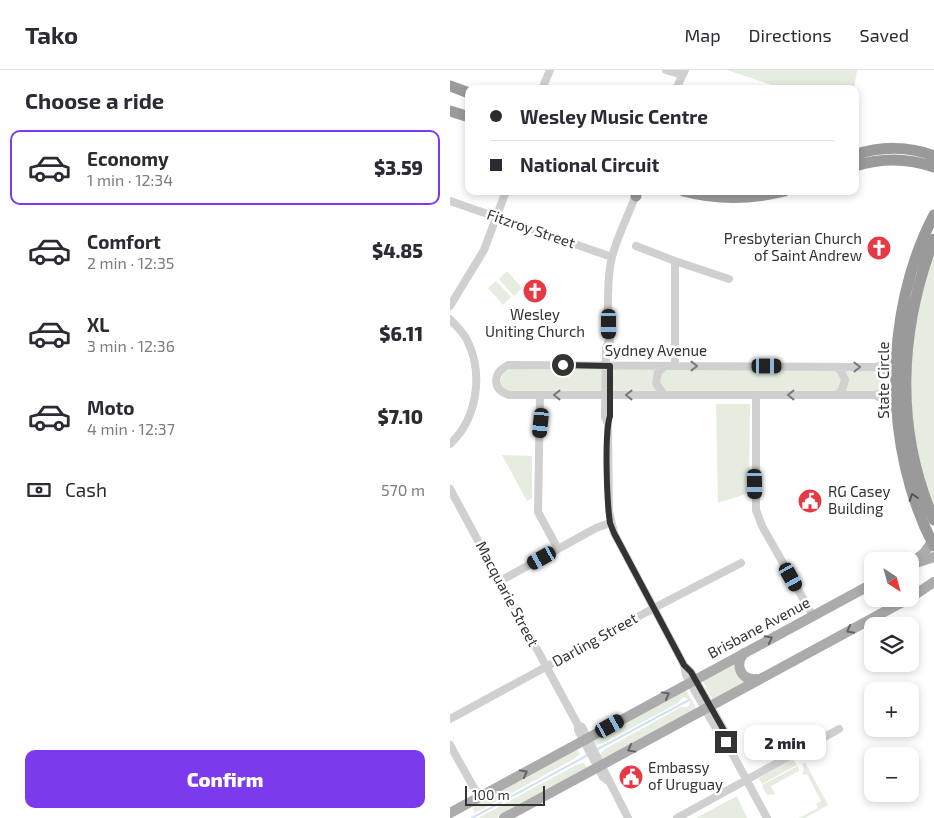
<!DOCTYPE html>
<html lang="en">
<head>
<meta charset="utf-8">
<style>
	:root { --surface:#fff; --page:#f2f2f3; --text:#2b2b33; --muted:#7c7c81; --line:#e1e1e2; --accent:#7c3aed }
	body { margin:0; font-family:"Exo 2",sans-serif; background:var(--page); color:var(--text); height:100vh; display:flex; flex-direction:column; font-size:19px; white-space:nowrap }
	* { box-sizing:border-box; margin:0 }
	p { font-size:16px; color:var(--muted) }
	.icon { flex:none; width:28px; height:28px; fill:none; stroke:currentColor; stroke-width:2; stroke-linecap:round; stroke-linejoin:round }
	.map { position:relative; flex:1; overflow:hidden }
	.drawer { display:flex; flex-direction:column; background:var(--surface); width:450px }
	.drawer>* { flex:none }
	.guide { position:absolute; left:15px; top:15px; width:394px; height:110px; border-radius:10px; box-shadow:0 2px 8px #0003; display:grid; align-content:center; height:110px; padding:0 25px; background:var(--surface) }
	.needle { width:32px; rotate:144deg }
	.buttons { position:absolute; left:414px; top:482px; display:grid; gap:10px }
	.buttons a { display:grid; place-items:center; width:55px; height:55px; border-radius:10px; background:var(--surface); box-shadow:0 2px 8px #0003; font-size:25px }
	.scale { position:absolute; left:15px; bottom:12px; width:80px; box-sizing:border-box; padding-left:5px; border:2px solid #333; border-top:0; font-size:14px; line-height:18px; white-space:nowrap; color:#333; -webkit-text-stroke:4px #fff; paint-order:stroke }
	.end { position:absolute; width:22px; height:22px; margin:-11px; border:6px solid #333; background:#fff; box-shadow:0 0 0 2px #fff }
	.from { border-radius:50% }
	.bubble { position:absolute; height:35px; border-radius:10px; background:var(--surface); box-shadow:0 2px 8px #0003; font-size:16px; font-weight:800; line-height:35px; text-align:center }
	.car { position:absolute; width:15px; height:30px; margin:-15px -8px; border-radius:6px; box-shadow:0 0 4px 1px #0007; background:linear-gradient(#222 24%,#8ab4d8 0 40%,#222 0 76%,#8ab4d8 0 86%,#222 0) }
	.guide b { display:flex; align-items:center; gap:18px; height:48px; font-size:19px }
	.guide b+b { border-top:1px solid var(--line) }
	.guide i { width:12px; height:12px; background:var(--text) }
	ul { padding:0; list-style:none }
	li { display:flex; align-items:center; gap:15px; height:75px; margin:0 10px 8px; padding:0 15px; border:2px solid transparent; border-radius:10px }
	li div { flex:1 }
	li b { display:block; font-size:19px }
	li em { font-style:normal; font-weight:800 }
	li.on { border-color:var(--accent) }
	li>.icon { width:45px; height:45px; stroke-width:1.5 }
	h2 { padding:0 25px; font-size:22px; line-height:60px }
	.pay { display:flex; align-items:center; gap:12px; height:55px; padding:0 25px; font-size:19px }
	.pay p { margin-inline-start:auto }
	.cta { display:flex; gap:10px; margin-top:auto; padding:10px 25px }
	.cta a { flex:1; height:58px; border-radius:10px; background:var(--accent); color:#fff; font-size:20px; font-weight:800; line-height:58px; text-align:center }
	header { display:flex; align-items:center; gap:30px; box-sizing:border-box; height:70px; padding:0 25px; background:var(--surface); border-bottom:1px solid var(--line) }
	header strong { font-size:24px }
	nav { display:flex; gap:28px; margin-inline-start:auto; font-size:18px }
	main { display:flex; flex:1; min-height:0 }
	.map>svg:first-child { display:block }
	.green { fill:#e6ecdf }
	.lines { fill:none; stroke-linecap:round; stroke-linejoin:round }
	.stream { stroke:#cfe2ee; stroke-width:2 }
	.minor { stroke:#d0d0d0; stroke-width:8 }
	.major { stroke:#ababab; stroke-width:10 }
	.highway { stroke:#9a9a9a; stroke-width:11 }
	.oneway { stroke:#7a7a7a }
	.oneway2 { stroke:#525252 }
	.oneway3 { stroke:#636363 }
	.route { stroke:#333; stroke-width:6 }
	.labels { text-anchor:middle; stroke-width:5; stroke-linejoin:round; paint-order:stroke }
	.street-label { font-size:15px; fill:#333; stroke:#fff }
	.poi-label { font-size:15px; fill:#333; stroke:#fff; text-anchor:start }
</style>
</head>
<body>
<header>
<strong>Tako</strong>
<nav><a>Map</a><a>Directions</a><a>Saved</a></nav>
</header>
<main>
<section class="drawer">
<h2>Choose a ride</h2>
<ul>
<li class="on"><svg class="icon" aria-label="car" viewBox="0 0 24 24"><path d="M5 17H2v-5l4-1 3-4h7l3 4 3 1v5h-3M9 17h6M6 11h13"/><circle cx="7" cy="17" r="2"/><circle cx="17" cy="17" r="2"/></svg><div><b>Economy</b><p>1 min · 12:34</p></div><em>$3.59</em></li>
<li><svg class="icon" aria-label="car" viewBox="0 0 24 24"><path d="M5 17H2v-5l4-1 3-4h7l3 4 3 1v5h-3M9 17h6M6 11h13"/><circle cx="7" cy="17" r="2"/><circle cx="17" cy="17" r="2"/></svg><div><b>Comfort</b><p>2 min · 12:35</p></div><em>$4.85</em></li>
<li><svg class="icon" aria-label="car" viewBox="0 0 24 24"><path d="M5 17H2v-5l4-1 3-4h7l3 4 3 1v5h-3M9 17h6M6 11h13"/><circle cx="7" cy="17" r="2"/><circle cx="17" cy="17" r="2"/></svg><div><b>XL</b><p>3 min · 12:36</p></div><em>$6.11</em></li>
<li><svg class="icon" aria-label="car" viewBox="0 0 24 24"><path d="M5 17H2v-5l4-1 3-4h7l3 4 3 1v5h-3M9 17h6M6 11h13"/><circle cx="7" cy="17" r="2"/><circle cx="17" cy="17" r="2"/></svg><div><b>Moto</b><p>4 min · 12:37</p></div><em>$7.10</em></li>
</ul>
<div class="pay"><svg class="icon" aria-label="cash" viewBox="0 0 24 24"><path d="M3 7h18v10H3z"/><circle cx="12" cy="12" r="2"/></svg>Cash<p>570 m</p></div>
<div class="cta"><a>Confirm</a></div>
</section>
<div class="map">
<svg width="484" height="748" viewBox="0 0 484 748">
	<rect width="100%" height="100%" fill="#fff"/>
	<path class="green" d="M277 0H407L404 19H334Z
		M484 180V440L472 403 464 362 460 328 463 258Z
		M57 201 72 218 64 226 49 209Z
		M46 211 61 227 53 235 38 218Z
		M59 299 428 300 436 303 435 320 427 322H61L53 318 50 313 53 304Z
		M266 334H300L299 423 268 433Z
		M52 385 82 386V428L77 431Z
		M288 591 298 611 263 630 252 610Z
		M235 618 247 640 153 689 152 688 150 684 155 679 231 637H238L240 632 238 629 233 627 228 633 152 674 144 675V669Z
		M126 677 130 684 124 689 25 743 21 735Z
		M343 689 347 695 312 714 309 709 312 706Z
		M355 692 378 735 355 748H349L368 738 366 734 371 731 357 704 352 705 354 699 352 694Z
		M134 693 138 699 47 748H28L126 695Z
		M348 696 349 701 321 716 325 724 317 725 312 715Z
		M287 726 297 748H246Z"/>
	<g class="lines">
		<path class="stream" d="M146 680 239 630
			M22 748 138 685"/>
		<path class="minor" d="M216 0 232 5
			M92 19 100 0
			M226 19 235 0
			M0 131 162 187
			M186 176 225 191V296
			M225 191 279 209
			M0 236 34 180 56 121
			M0 249C6 256 13 262 17 270 34 304 27 349 0 374
			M159 270 156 278 155 347 158 354 159 441 164 463 234 595 236 605 272 669 276 672 317 748
			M160 273C157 254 157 205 162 187 168 164 179 144 187 122
			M386 297 391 301 395 310 392 320 387 325
			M426 297 442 290 446 283
			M446 316 438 321 425 325H59C41 319 43 303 58 295L426 297 446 304
			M90 325 88 442 108 479
			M214 325 206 313 208 302 215 296
			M306 325V440L312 456 363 546
			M425 325 438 332 447 343
			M0 419 128 655 132 657 178 748
			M50 511 146 458 160 453
			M234 595 241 602 277 665 276 672
			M0 649 204 538 291 493
			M128 655V660L153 707 158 711
			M0 675 29 727
			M227 748 389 659"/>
		<path class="major" d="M466 493 484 487
			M460 494 474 483 482 472
			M460 528 484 512
			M294 583C284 595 291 611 307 609
			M0 743 422 514
			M54 748 458 529"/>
		<path class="highway" d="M0 16 19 23
			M0 41 19 47
			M405 85C430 76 460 76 484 86
			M405 96C431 88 458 88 484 97
			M185 121 186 126
			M233 121C267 130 302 129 335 121
			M484 145C433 242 433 379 484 476
			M484 169C449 260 444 359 484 450"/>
	</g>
	<defs><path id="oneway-chevron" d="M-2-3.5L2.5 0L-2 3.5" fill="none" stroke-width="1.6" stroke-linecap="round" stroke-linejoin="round" transform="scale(1.25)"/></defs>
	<g class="oneway">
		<use href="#oneway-chevron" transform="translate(244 296)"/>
		<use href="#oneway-chevron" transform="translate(407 297)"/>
		<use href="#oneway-chevron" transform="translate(107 325) rotate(-180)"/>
		<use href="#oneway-chevron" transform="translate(179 325) rotate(180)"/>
		<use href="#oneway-chevron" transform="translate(341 325) rotate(-180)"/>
	</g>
	<use class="oneway2" href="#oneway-chevron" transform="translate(463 427) rotate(-108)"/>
	<g class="oneway3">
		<use href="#oneway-chevron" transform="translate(400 560) rotate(152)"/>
		<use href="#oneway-chevron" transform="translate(319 569) rotate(-28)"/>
		<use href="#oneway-chevron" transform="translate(216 625) rotate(-29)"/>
		<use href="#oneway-chevron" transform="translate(181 679) rotate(151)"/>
		<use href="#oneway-chevron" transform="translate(74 703) rotate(-29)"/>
	</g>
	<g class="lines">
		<path class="route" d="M113 295 160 296V346C154 365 157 432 160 453L164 463 234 595 241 602 277 666 276 672"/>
	</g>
	<defs>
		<symbol id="church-disc" viewBox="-11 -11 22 22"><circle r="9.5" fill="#e63946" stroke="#fff"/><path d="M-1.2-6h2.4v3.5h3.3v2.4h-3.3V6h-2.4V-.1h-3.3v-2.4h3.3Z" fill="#fff"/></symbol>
		<symbol id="civic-disc" viewBox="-11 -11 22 22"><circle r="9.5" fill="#e63946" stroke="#fff"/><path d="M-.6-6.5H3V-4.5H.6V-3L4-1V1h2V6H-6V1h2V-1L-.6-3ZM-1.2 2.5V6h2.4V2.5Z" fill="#fff"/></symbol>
	</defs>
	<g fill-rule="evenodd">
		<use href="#church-disc" x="415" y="164" width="28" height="28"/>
		<use href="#church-disc" x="71" y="207" width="28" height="28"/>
		<use href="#civic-disc" x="346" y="417" width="28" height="28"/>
		<use href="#civic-disc" x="167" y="693" width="28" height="28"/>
	</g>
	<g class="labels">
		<g class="street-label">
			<text transform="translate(81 159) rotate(19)" y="5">Fitzroy Street</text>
			<text x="206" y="286">Sydney Avenue</text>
			<text transform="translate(434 310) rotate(-90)" y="5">State Circle</text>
			<text transform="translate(57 524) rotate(62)" y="5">Macquarie Street</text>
			<text transform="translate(309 558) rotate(-28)" y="5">Brisbane Avenue</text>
			<text transform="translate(145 570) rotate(-29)" y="5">Darling Street</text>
		</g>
		<g class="poi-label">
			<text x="412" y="174" text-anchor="end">Presbyterian Church<tspan x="412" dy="17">of Saint Andrew</tspan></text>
			<text x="85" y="250" text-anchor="middle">Wesley<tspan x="85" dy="17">Uniting Church</tspan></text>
			<text x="378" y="427">RG Casey<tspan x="378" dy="17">Building</tspan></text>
			<text x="198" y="703">Embassy<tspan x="198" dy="17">of Uruguay</tspan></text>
		</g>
	</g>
</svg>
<div class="buttons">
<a><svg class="needle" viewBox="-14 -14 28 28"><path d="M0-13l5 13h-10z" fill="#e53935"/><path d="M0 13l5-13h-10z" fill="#7c7c81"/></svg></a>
<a><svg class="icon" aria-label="layers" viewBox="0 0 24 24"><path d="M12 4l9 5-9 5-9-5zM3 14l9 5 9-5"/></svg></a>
<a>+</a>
<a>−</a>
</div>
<div class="scale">100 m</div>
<i class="end from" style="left:113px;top:295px"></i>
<i class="end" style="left:276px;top:672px"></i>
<div class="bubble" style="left:294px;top:655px;width:82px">2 min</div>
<i class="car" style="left:159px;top:254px;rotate:180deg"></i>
<i class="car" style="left:317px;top:296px;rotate:90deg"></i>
<i class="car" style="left:91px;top:353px;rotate:186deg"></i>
<i class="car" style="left:305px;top:414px;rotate:179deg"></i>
<i class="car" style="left:92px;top:488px;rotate:241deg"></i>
<i class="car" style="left:341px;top:507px;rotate:151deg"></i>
<i class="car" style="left:160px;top:656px;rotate:61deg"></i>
<div class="guide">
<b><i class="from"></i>Wesley Music Centre</b>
<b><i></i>National Circuit</b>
</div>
</div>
</main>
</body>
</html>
